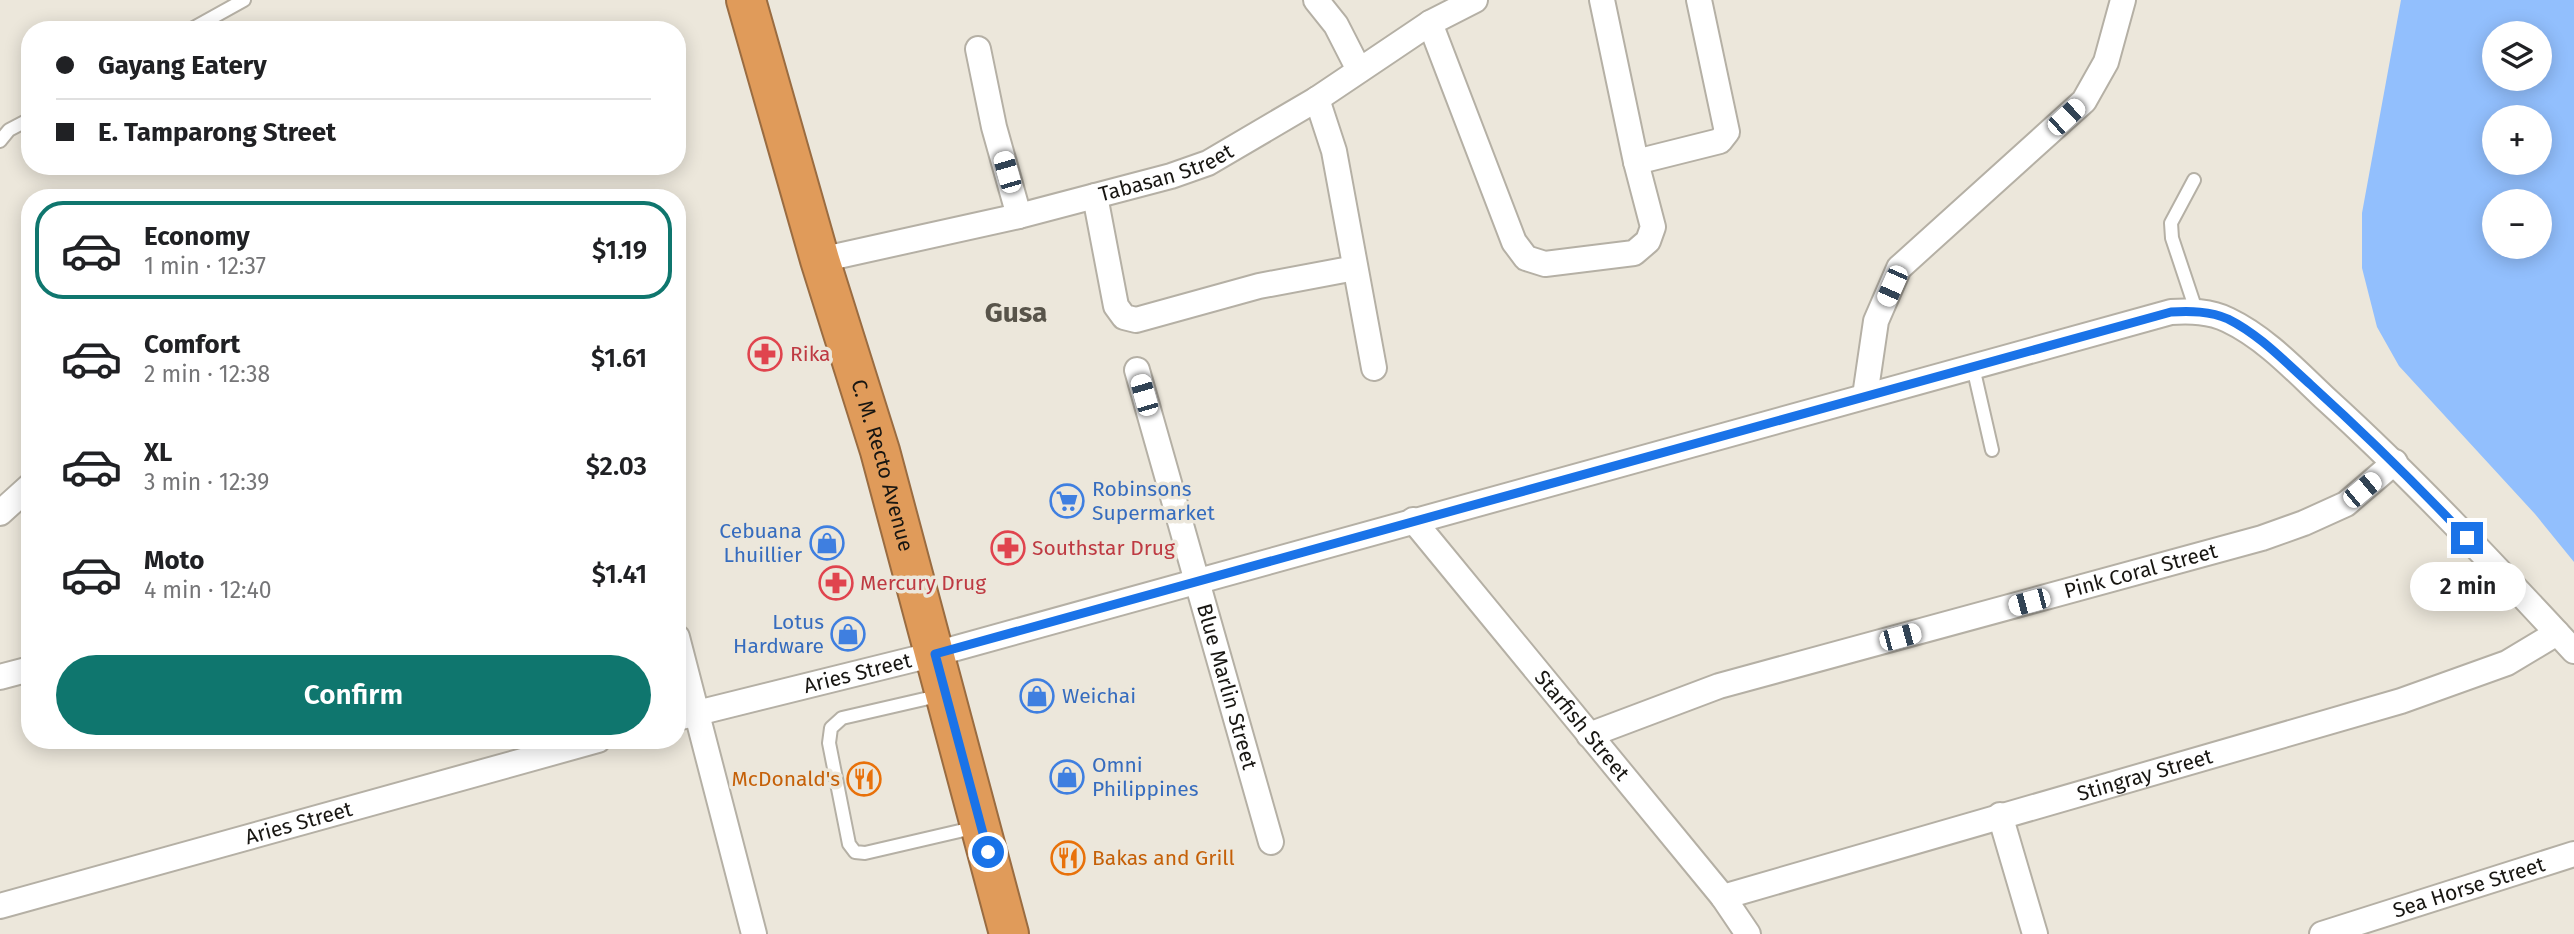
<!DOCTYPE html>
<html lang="en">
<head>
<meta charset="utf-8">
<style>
	:root { --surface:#fff; --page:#f2f2f2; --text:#202124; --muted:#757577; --line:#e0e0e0; --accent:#0f766e }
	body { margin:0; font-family:"Fira Sans",sans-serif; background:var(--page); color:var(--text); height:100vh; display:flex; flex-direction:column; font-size:26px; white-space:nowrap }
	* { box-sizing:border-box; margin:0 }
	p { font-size:23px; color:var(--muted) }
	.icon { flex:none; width:38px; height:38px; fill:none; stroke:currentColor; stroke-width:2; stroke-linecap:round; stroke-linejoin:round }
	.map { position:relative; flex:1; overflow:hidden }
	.side { position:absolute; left:21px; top:189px; width:665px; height:560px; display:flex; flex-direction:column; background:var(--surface); border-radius:28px; box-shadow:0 4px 18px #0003 }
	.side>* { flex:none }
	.top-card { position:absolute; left:21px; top:21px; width:665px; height:154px; border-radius:28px; box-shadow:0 4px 18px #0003; display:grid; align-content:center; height:154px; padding:0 35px; background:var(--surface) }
	.buttons { position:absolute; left:2482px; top:21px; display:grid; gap:14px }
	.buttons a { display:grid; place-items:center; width:70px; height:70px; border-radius:50%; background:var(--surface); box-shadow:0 4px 18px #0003; font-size:35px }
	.end { position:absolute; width:32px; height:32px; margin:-16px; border:9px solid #1a73e8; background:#fff; box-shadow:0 0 0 4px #fff }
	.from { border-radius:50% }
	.bubble { position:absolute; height:49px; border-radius:24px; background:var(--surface); box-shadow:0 4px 18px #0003; font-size:23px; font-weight:600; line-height:49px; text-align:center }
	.car { position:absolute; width:21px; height:42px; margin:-21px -10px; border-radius:9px; box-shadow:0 0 5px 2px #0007; background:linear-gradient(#fff 24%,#345 0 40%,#fff 0 76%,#345 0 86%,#fff 0) }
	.top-card b { display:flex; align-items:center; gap:24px; height:66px; font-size:26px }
	.top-card b+b { border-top:2px solid var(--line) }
	.top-card i { width:18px; height:18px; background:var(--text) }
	ul { padding:12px 0 0; list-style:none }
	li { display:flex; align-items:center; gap:21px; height:98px; margin:0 14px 10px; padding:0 21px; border:4px solid transparent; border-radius:28px }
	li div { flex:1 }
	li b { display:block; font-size:26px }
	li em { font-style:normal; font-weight:600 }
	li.on { border-color:var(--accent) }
	li>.icon { width:63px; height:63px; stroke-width:1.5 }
	.cta { display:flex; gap:14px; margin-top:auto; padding:14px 35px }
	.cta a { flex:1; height:80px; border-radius:42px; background:var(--accent); color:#fff; font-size:28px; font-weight:600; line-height:80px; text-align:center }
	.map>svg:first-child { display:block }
	.water { fill:#92bffd; fill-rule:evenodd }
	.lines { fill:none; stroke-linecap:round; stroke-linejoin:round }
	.lane-casing { stroke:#b5b0a5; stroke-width:16 }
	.street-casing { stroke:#b5b0a5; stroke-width:28 }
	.highway-casing { stroke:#9a6c41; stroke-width:42 }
	.lane { stroke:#fff; stroke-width:12 }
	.street { stroke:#fff; stroke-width:24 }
	.highway { stroke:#e09b5a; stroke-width:38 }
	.route { stroke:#1a73e8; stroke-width:9 }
	.labels { text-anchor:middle; stroke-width:7; stroke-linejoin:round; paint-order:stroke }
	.street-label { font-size:21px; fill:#181612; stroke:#ece7db }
	.health-label { font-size:21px; fill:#be3a42; stroke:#ece7db; text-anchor:start }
	.shop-label { font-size:21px; fill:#366cbe; stroke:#ece7db; text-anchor:start }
	.food-label { font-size:21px; fill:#c56008; stroke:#ece7db; text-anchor:end }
	.district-label { font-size:28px; font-weight:bold; fill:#58544a; stroke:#ece7db }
</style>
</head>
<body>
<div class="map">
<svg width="2574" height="934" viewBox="0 0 2574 934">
	<rect width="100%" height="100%" fill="#ece7db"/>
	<path class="water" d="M2401 0H2574V562L2535 514 2399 366 2377 327 2362 268V213ZM2494 33H2539V79H2494ZM2494 117H2539V163H2494ZM2494 201H2539V247H2494Z"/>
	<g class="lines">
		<defs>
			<path id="lane" d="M190 30 244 0
				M0 141 9 130 30 119
				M2194 180 2171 223 2172 238 2196 310
				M1973 367 1992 450
				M942 695 842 718 831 728 829 743 849 844 855 852 865 853 977 827"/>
			<g id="street">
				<path d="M1316 0 1336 25 1359 70"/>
				<path d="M1430 23 1514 242 1526 258 1545 264 1634 253 1648 241 1653 227 1636 162 1602 0"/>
				<path d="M978 49 994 127 1019 216"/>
				<path d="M1317 99 1334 151 1374 368"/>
				<path d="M1636 162 1720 141 1727 132 1699 0"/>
				<path d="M1095 196 1116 306 1124 317 1136 320 1259 286 1355 268"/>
				<path id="s1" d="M820 260 1019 216 1171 176 1208 163 1317 99 1430 23 1475 0"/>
				<path id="s2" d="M1137 370 1271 842"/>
				<path d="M1865 396 1876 321 1899 268 2084 101 2106 62 2123 0"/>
				<path d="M0 513 30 486"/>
				<path id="s3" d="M1413 520 1723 897 1748 934"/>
				<path d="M677 637 754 934"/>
				<path d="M0 677 30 669"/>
				<path id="s4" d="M677 718 935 654 2171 312C2190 311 2210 311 2228 320 2266 338 2297 372 2327 400 2414 479 2494 565 2574 651"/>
				<path id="s5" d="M1589 735 1719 686 2262 538 2304 523 2346 504 2395 462"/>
				<path d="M2000 815 2035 934"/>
				<path id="s6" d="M1723 897 2401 701 2507 663 2557 633"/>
				<path id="s7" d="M0 906 598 740"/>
				<path id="s8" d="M2322 934 2574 854"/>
			</g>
			<g id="highway">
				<path id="s9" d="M746 0 820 260 880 451 1009 934"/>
			</g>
		</defs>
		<use href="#lane" class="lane-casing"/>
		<use href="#street" class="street-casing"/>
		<use href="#highway" class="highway-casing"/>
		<use href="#lane" class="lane"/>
		<use href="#street" class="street"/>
		<use href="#highway" class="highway"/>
	</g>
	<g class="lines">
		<path class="route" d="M988 852 935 654 2171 312C2190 311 2210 311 2228 319 2260 335 2285 362 2311 385 2366 435 2417 485 2467 538"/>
	</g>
	<defs>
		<symbol id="pharmacy-ring" viewBox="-11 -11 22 22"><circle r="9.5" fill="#ece7db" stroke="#e0444e" stroke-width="1.5"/><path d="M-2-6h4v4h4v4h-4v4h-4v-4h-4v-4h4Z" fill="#e0444e"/></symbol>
		<symbol id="supermarket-ring" viewBox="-11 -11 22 22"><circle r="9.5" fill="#ece7db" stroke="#3f7fe0" stroke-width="1.5"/><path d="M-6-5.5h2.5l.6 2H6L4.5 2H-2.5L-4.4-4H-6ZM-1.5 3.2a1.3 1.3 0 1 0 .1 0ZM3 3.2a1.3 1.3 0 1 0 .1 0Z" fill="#3f7fe0"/></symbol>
		<symbol id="shop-ring" viewBox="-11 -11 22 22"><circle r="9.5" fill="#ece7db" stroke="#3f7fe0" stroke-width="1.5"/><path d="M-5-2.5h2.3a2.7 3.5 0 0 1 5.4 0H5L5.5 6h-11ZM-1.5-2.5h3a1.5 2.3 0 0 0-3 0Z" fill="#3f7fe0"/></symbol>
		<symbol id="restaurant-ring" viewBox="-11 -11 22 22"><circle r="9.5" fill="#ece7db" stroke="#e8710a" stroke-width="1.5"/><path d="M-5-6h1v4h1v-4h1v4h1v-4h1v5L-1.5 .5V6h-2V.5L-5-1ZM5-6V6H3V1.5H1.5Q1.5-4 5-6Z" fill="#e8710a"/></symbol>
	</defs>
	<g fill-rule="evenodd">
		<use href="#pharmacy-ring" x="746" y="335" width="38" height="38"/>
		<use href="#supermarket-ring" x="1048" y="482" width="38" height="38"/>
		<use href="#shop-ring" x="808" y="524" width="38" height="38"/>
		<use href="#pharmacy-ring" x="989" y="529" width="38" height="38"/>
		<use href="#pharmacy-ring" x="817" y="564" width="38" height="38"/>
		<use href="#shop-ring" x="829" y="615" width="38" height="38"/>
		<use href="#shop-ring" x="1018" y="677" width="38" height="38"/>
		<use href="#shop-ring" x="1048" y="758" width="38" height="38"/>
		<use href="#restaurant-ring" x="845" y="760" width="38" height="38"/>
		<use href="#restaurant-ring" x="1049" y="839" width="38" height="38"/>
	</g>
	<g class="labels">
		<g class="street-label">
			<text dy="7" stroke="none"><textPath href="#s1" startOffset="357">Tabasan Street</textPath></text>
			<text dy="7" stroke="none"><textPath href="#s9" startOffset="485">C. M. Recto Avenue</textPath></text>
			<text dy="7" stroke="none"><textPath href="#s5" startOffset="576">Pink Coral Street</textPath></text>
			<text dy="7" stroke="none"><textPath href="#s4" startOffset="186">Aries Street</textPath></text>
			<text dy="7" stroke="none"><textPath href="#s2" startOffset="329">Blue Marlin Street</textPath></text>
			<text dy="7" stroke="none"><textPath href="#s3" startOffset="266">Starfish Street</textPath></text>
			<text dy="7" stroke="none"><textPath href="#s6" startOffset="439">Stingray Street</textPath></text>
			<text dy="7" stroke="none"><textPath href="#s7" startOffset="310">Aries Street</textPath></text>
			<text dy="7" stroke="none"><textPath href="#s8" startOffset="154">Sea Horse Street</textPath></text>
		</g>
		<g class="health-label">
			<text x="790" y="361">Rika</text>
			<text x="1032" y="555">Southstar Drug</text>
			<text x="860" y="590">Mercury Drug</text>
		</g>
		<g class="shop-label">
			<text x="1092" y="496">Robinsons<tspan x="1092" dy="24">Supermarket</tspan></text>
			<text x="802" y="538" text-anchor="end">Cebuana<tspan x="802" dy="24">Lhuillier</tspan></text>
			<text x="824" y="629" text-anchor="end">Lotus<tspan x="824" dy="24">Hardware</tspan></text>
			<text x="1062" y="703">Weichai</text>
			<text x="1092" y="772">Omni<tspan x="1092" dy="24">Philippines</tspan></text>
		</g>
		<g class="food-label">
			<text x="840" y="786">McDonald's</text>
			<text x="1092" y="865" text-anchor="start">Bakas and Grill</text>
		</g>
		<g class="district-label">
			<text x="1016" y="322">Gusa</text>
		</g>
	</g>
</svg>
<div class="buttons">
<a><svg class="icon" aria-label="layers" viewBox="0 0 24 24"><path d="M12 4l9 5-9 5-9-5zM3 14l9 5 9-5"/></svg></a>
<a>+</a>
<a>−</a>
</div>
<i class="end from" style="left:988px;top:852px"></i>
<i class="end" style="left:2467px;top:538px"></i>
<div class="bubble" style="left:2410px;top:562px;width:116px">2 min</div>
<i class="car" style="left:2066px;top:117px;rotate:47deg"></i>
<i class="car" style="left:1007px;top:172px;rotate:344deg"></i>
<i class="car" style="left:1892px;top:286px;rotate:204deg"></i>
<i class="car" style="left:1144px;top:395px;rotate:344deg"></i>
<i class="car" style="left:2362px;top:490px;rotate:50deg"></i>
<i class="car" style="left:2029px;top:602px;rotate:255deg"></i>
<i class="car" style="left:1900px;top:637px;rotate:75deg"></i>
<div class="top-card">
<b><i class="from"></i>Gayang Eatery</b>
<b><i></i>E. Tamparong Street</b>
</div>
<section class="side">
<ul>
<li class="on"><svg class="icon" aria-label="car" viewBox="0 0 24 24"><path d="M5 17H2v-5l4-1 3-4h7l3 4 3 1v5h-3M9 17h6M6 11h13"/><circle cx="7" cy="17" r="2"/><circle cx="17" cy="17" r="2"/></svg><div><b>Economy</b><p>1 min · 12:37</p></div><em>$1.19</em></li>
<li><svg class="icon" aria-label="car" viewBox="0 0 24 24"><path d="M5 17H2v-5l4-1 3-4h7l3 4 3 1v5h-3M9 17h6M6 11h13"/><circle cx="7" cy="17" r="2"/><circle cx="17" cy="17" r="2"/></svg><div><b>Comfort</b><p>2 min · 12:38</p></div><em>$1.61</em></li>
<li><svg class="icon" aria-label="car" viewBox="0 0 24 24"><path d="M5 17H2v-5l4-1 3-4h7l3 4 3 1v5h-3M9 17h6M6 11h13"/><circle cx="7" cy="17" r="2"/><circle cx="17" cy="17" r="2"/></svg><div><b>XL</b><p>3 min · 12:39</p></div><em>$2.03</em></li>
<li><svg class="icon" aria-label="car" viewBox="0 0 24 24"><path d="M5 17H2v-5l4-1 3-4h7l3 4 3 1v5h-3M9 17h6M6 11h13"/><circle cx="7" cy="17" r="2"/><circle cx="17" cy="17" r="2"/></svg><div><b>Moto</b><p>4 min · 12:40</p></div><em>$1.41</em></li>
</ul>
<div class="cta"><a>Confirm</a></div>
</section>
</div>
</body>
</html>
